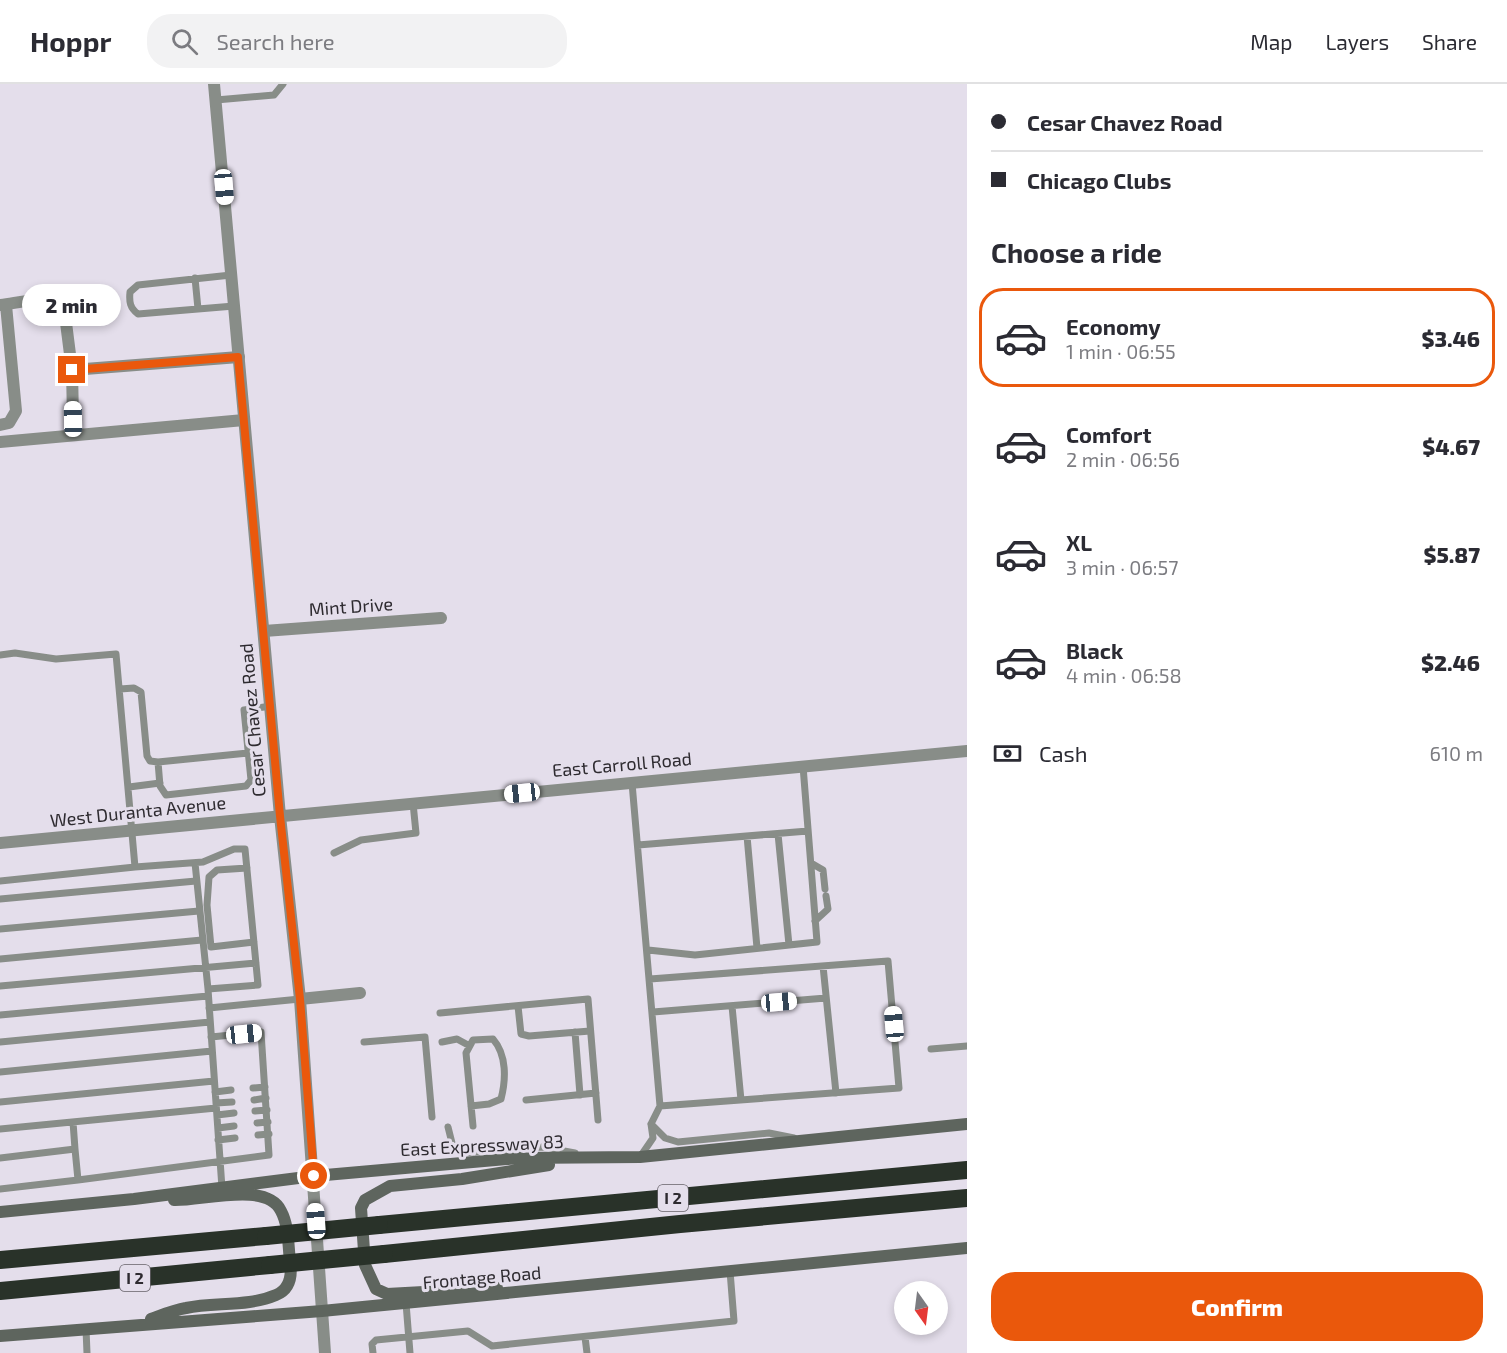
<!DOCTYPE html>
<html lang="en">
<head>
<meta charset="utf-8">
<style>
	:root { --surface:#fff; --page:#f2f2f3; --text:#2b2b33; --muted:#7c7c81; --line:#e1e1e2; --accent:#ea580c }
	body { margin:0; font-family:"Exo 2",sans-serif; background:var(--page); color:var(--text); height:100vh; display:flex; flex-direction:column; font-size:22px; white-space:nowrap }
	* { box-sizing:border-box; margin:0 }
	p { font-size:20px; color:var(--muted) }
	.icon { flex:none; width:33px; height:33px; fill:none; stroke:currentColor; stroke-width:2; stroke-linecap:round; stroke-linejoin:round }
	.map { position:relative; flex:1; overflow:hidden }
	.drawer { display:flex; flex-direction:column; background:var(--surface); width:540px }
	.drawer>* { flex:none }
	.guide { display:grid; align-content:center; height:132px; padding:0 24px; background:var(--surface) }
	.needle { width:39px; rotate:166deg }
	.fabs { position:absolute; left:894px; top:1197px; display:grid; gap:12px }
	.fabs a { display:grid; place-items:center; width:54px; height:54px; border-radius:50%; background:var(--surface); box-shadow:0 3px 9px #0003; font-size:30px }
	.end { position:absolute; width:27px; height:27px; margin:-14px; border:8px solid #ea580c; background:#fff; box-shadow:0 0 0 3px #fff }
	.from { border-radius:50% }
	.bubble { position:absolute; height:42px; border-radius:21px; background:var(--surface); box-shadow:0 3px 9px #0003; font-size:20px; font-weight:800; line-height:42px; text-align:center }
	.car { position:absolute; width:18px; height:36px; margin:-18px -9px; border-radius:8px; box-shadow:0 0 4px 2px #0007; background:linear-gradient(#fff 24%,#345 0 40%,#fff 0 76%,#345 0 86%,#fff 0) }
	.guide b { display:flex; align-items:center; gap:21px; height:57px; font-size:22px }
	.guide b+b { border-top:2px solid var(--line) }
	.guide i { width:15px; height:15px; background:var(--text) }
	ul { padding:0; list-style:none }
	li { display:flex; align-items:center; gap:18px; height:99px; margin:0 12px 9px; padding:0 12px; border:3px solid transparent; border-radius:24px }
	li div { flex:1 }
	li b { display:block; font-size:22px }
	li em { font-style:normal; font-weight:800 }
	li.active { border-color:var(--accent) }
	li>.icon { width:54px; height:54px; stroke-width:1.5 }
	h2 { padding:0 24px; font-size:27px; line-height:72px }
	.pay { display:flex; align-items:center; gap:15px; height:66px; padding:0 24px; font-size:22px }
	.pay p { margin-inline-start:auto }
	.primary-button { display:flex; gap:12px; margin-top:auto; padding:12px 24px }
	.primary-button a { flex:1; height:69px; border-radius:24px; background:var(--accent); color:#fff; font-size:24px; font-weight:800; line-height:69px; text-align:center }
	header { display:flex; align-items:center; gap:36px; box-sizing:border-box; height:84px; padding:0 30px; background:var(--surface); border-bottom:2px solid var(--line) }
	header strong { font-size:28px }
	nav { display:flex; gap:33px; margin-inline-start:auto; font-size:21px }
	.search { width:420px; height:54px; background:var(--page); display:flex; align-items:center; gap:15px; box-sizing:border-box; padding:0 21px; border-radius:24px; color:var(--muted); font-size:22px }
	main { display:flex; flex:1; min-height:0 }
	.map>svg:first-child { display:block }
	.lines { fill:none; stroke-linecap:round; stroke-linejoin:round }
	.service { stroke:#888d88; stroke-width:7 }
	.minor { stroke:#888d88; stroke-width:12 }
	.tertiary { stroke:#888d88; stroke-width:12 }
	.secondary { stroke:#5e655e; stroke-width:12 }
	.motorway { stroke:#293229; stroke-width:18 }
	.motorway-bridge { stroke:#293229; stroke-width:18 }
	.route { stroke:#ea580c; stroke-width:8 }
	.labels { text-anchor:middle; stroke-width:6; stroke-linejoin:round; paint-order:stroke }
	.shield { fill:#e4deeb; stroke:#656168; stroke-width:1.5 }
	.shield-label { font-size:16px; font-weight:bold; fill:#2e2b30 }
	.street-label { font-size:18px; fill:#2e2b30; stroke:#e4deeb }
</style>
</head>
<body>
<header>
<strong>Hoppr</strong>
<div class="search"><svg class="icon" aria-label="search" viewBox="0 0 24 24"><circle cx="10" cy="10" r="6"/><path d="M15 15l6 6"/></svg>Search here</div>
<nav><a>Map</a><a>Layers</a><a>Share</a></nav>
</header>
<main>
<div class="map">
<svg width="967" height="1269" viewBox="0 0 967 1269">
	<rect width="100%" height="100%" fill="#e4deeb"/>
	<g class="lines">
		<path class="service" d="M216 16 274 11 283 0
			M231 191 138 201 130 208C129 218 130 224 138 230L234 222
			M195 194 198 225
			M0 571 15 569 56 575 116 570 135 783 0 797
			M120 605 134 604 141 608 147 672 150 677 158 678
			M248 669 158 678 160 702 166 711 246 702 251 696 244 626 271 622
			M632 699 660 1022 651 1040 653 1054 640 1073
			M129 703 160 699
			M778 750 789 861
			M747 752 757 864
			M638 761 808 747
			M334 769 361 756 416 749 413 719
			M195 779 208 905 222 1104
			M811 779 823 786 825 805
			M135 783 203 778 234 765H245L258 901 208 905
			M247 784 217 786 209 793 207 821 211 863 254 858
			M0 815 196 797
			M815 837 828 825 826 812
			M0 845 199 827
			M648 866 695 871 817 858 803 682
			M0 875 202 856
			M823 882 836 1009
			M650 895 888 877 899 1004 660 1022
			M0 902 256 879
			M518 922 521 950 529 952 590 947
			M732 922 741 1016
			M209 924 300 915
			M653 928 826 914
			M440 929 588 915 598 1036
			M0 931 208 912
			M575 948 580 1011
			M0 958 210 938
			M364 958 425 953 432 1033
			M442 958 457 955 468 961
			M931 965 967 962
			M0 988 212 967
			M253 1004 265 1003
			M215 1008 231 1006
			M254 1016 266 1014
			M526 1016 596 1009
			M0 1018 214 997
			M216 1019 232 1018
			M471 1022 489 1020 501 1015C506 996 507 971 493 955L473 956 466 969 473 1042
			M255 1027 267 1026
			M217 1031 234 1029
			M73 1038 75 1065
			M257 1039 268 1038
			M651 1040 665 1054 678 1058 769 1049 794 1054
			M448 1043 452 1059 461 1069 542 1063 575 1069
			M218 1044 234 1042
			M0 1045 216 1024
			M258 1051 269 1050
			M218 1056 235 1054
			M0 1074 75 1065 78 1096 0 1105
			M78 1096 269 1071 261 948 211 953
			M406 1219 410 1269
			M86 1245 87 1269
			M585 1253 587 1269
			M373 1269 372 1260 376 1256 468 1247 492 1262 734 1237 730 1187"/>
		<path class="minor" d="M0 221C20 219 47 210 64 223L72 286 73 335
			M72 286 239 273
			M0 341 9 339 16 327 6 221
			M0 358 244 336
			M264 547 441 534
			M300 915 360 909"/>
		<path class="tertiary" d="M214 0 280 732 300 915 325 1269
			M0 759 967 667"/>
		<path class="secondary" d="M0 1128 134 1115 314 1092 518 1074 640 1073 967 1040
			M497 1204 387 1210 376 1205 365 1181 361 1124 365 1116 390 1102 462 1095 549 1081
			M151 1235C162 1231 174 1226 186 1224 215 1218 248 1223 276 1211 291 1205 292 1190 290 1177 288 1161 289 1142 281 1127 267 1097 202 1117 174 1116
			M0 1252 322 1227 967 1164"/>
		<path class="motorway" d="M379 1141 967 1086
			M384 1170 680 1140 967 1114
			M0 1176 266 1152
			M0 1207 270 1181"/>
		<path class="motorway-bridge" d="M266 1152 379 1141
			M270 1181 384 1170"/>
	</g>
	<g class="lines">
		<path class="route" d="M72 286 238 273 280 732 300 915 314 1092"/>
	</g>
	<g class="labels">
		<g class="shield">
			<rect x="658" y="1101" width="30" height="26" rx="4.5"/>
			<rect x="120" y="1181" width="30" height="26" rx="4.5"/>
		</g>
		<g class="shield-label">
			<text x="673" y="1120">I 2</text>
			<text x="135" y="1200">I 2</text>
		</g>
		<g class="street-label">
			<text transform="translate(351 523) rotate(-4)" y="6">Mint Drive</text>
			<text transform="translate(253 636) rotate(-95)" y="6">Cesar Chavez Road</text>
			<text transform="translate(622 681) rotate(-5)" y="6">East Carroll Road</text>
			<text transform="translate(138 728) rotate(-6)" y="6">West Duranta Avenue</text>
			<text transform="translate(482 1062) rotate(-3)" y="6">East Expressway 83</text>
			<text transform="translate(482 1194) rotate(-5)" y="6">Frontage Road</text>
		</g>
	</g>
</svg>
<div class="fabs">
<a><svg class="needle" viewBox="-14 -14 28 28"><path d="M0-13l5 13h-10z" fill="#e53935"/><path d="M0 13l5-13h-10z" fill="#7c7c81"/></svg></a>
</div>
<i class="end from" style="left:314px;top:1092px"></i>
<i class="end" style="left:72px;top:286px"></i>
<div class="bubble" style="left:22px;top:200px;width:99px">2 min</div>
<i class="car" style="left:224px;top:103px;rotate:175deg"></i>
<i class="car" style="left:73px;top:335px;rotate:359deg"></i>
<i class="car" style="left:522px;top:709px;rotate:264deg"></i>
<i class="car" style="left:779px;top:918px;rotate:85deg"></i>
<i class="car" style="left:894px;top:940px;rotate:355deg"></i>
<i class="car" style="left:244px;top:950px;rotate:84deg"></i>
<i class="car" style="left:316px;top:1137px;rotate:356deg"></i>
</div>
<section class="drawer">
<div class="guide">
<b><i class="from"></i>Cesar Chavez Road</b>
<b><i></i>Chicago Clubs</b>
</div>
<h2>Choose a ride</h2>
<ul>
<li class="active"><svg class="icon" aria-label="car" viewBox="0 0 24 24"><path d="M5 17H2v-5l4-1 3-4h7l3 4 3 1v5h-3M9 17h6M6 11h13"/><circle cx="7" cy="17" r="2"/><circle cx="17" cy="17" r="2"/></svg><div><b>Economy</b><p>1 min · 06:55</p></div><em>$3.46</em></li>
<li><svg class="icon" aria-label="car" viewBox="0 0 24 24"><path d="M5 17H2v-5l4-1 3-4h7l3 4 3 1v5h-3M9 17h6M6 11h13"/><circle cx="7" cy="17" r="2"/><circle cx="17" cy="17" r="2"/></svg><div><b>Comfort</b><p>2 min · 06:56</p></div><em>$4.67</em></li>
<li><svg class="icon" aria-label="car" viewBox="0 0 24 24"><path d="M5 17H2v-5l4-1 3-4h7l3 4 3 1v5h-3M9 17h6M6 11h13"/><circle cx="7" cy="17" r="2"/><circle cx="17" cy="17" r="2"/></svg><div><b>XL</b><p>3 min · 06:57</p></div><em>$5.87</em></li>
<li><svg class="icon" aria-label="car" viewBox="0 0 24 24"><path d="M5 17H2v-5l4-1 3-4h7l3 4 3 1v5h-3M9 17h6M6 11h13"/><circle cx="7" cy="17" r="2"/><circle cx="17" cy="17" r="2"/></svg><div><b>Black</b><p>4 min · 06:58</p></div><em>$2.46</em></li>
</ul>
<div class="pay"><svg class="icon" aria-label="cash" viewBox="0 0 24 24"><path d="M3 7h18v10H3z"/><circle cx="12" cy="12" r="2"/></svg>Cash<p>610 m</p></div>
<div class="primary-button"><a>Confirm</a></div>
</section>
</main>
</body>
</html>
